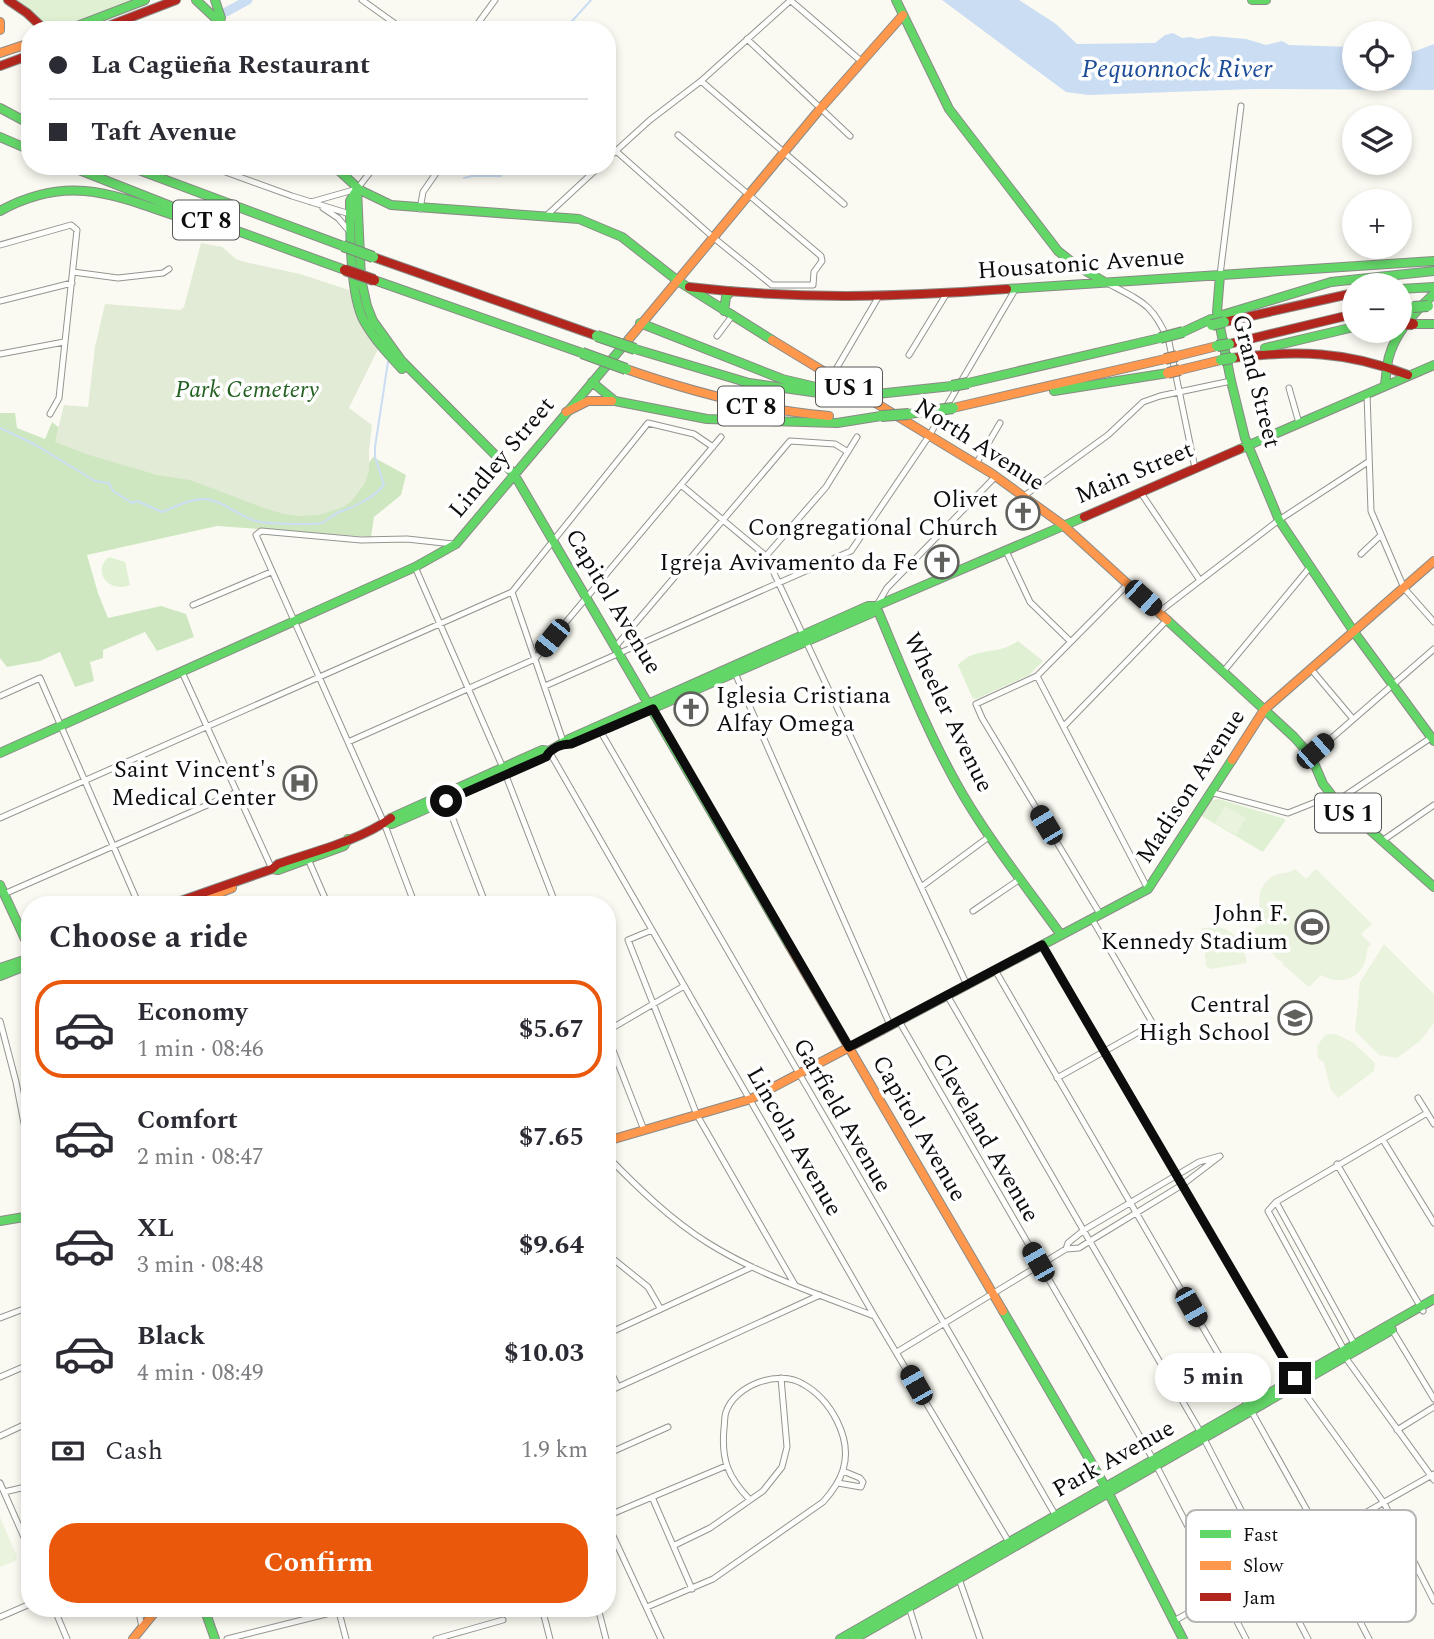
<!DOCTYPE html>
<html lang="en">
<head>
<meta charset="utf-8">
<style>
	:root { --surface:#fff; --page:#f2f2f3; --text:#2b2b33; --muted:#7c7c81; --line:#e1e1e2; --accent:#ea580c }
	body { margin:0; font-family:Spectral,serif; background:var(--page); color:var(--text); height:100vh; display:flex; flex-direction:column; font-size:26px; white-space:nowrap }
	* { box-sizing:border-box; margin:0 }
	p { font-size:23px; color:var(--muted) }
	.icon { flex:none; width:38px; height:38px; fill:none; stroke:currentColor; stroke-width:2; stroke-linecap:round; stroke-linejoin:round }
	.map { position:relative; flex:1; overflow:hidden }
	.panel { position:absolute; left:21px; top:896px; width:595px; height:721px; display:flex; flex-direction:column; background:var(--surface); border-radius:28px; box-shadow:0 4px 10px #0003 }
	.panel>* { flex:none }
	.hud { position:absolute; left:21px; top:21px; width:595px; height:154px; border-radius:28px; box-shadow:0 4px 10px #0003; display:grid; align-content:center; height:154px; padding:0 28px; background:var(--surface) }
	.tools { position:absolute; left:1342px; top:21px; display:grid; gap:14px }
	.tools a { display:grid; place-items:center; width:70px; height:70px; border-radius:50%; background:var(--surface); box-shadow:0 4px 10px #0003; font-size:35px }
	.end { position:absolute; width:32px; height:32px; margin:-16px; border:9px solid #0d0d0d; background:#fff; box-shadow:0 0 0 4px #fff }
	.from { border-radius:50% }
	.bubble { position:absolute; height:49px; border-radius:24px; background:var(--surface); box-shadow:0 4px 10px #0003; font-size:23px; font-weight:700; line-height:49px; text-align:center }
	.car { position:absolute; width:21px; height:42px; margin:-21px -10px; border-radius:9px; box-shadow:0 0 5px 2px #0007; background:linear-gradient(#222 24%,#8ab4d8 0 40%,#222 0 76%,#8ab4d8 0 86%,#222 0) }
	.hud b { display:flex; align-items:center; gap:24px; height:66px; font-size:26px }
	.hud b+b { border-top:2px solid var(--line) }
	.hud i { width:18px; height:18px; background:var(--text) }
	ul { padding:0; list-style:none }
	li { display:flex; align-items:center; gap:21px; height:98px; margin:0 14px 10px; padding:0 14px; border:4px solid transparent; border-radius:28px }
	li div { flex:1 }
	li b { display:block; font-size:26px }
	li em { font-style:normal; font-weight:700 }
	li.current { border-color:var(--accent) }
	li>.icon { width:63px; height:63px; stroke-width:1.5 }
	h2 { padding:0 28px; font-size:32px; line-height:84px }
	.pay { display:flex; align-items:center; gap:18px; height:77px; padding:0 28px; font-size:26px }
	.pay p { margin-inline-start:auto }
	.action { display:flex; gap:14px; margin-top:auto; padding:14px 28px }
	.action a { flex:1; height:80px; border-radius:28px; background:var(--accent); color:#fff; font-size:28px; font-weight:700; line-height:80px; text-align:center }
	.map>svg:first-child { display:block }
	.green { fill:#dff0d3 }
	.forest { fill:#cee7c1 }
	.cemetery { fill:#e2ebd6 }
	.pitch { fill:#eaf3dd }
	.water { fill:#caddf3 }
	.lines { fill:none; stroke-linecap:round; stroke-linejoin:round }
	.stream { stroke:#caddf3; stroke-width:2 }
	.river { stroke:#caddf3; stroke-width:9 }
	.street-casing { stroke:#949490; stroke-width:7 }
	.fast-casing { stroke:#8a8a87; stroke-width:10 }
	.slow-casing { stroke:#8a8a87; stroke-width:10 }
	.jam-casing { stroke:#8a8a87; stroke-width:10 }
	.street { stroke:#fefefd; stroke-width:5 }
	.fast { stroke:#63d668; stroke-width:8 }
	.slow { stroke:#ff974d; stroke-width:8 }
	.jam { stroke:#b3261e; stroke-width:8 }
	.fast-bridge-casing { stroke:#81817d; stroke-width:12; stroke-linecap:butt }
	.slow-bridge-casing { stroke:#81817d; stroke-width:12; stroke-linecap:butt }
	.jam-bridge-casing { stroke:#81817d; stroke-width:12; stroke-linecap:butt }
	.fast-bridge { stroke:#63d668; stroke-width:10 }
	.slow-bridge { stroke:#ff974d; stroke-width:10 }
	.jam-bridge { stroke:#b3261e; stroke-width:10 }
	.route { stroke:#0d0d0d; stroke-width:9 }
	.labels { text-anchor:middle; stroke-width:7; stroke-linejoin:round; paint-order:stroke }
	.shield { fill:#fff; stroke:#565656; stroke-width:2 }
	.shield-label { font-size:23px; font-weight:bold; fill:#0d0d0d }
	.street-label { font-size:24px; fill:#0d0d0d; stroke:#fff }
	.park-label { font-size:24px; font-style:italic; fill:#226121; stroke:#fff }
	.poi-label { font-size:24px; fill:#0d0d0d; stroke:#fff; text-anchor:end }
	.water-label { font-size:26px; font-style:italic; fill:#1d4c98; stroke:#fff }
	.key { fill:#fff; stroke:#b6b6b6; stroke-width:2 }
	.key-label { font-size:19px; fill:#0d0d0d }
</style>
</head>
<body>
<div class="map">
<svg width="1434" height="1639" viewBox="0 0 1434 1639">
	<rect width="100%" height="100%" fill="#fafaf2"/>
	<path class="green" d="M1 0H137L68 30H40L9 4Z
		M109 557 125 562 130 585C109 594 91 571 109 557Z
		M1018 641 1043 661 1029 675 976 699 972 697 958 665C975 646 997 656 1018 641Z
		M1218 799 1285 819V821L1263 852 1200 815 1210 801Z"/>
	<path class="forest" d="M0 413H15L17 428 45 439 52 422 73 439 355 482 373 457 406 475 401 495 374 517 371 537 217 526 87 555 98 593 108 618 161 606 186 614 194 637 157 651 145 632 103 650V658L90 662 94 681 75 687 60 652 40 661 7 667 0 658Z"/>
	<path class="cemetery" d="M201 243 222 247 236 259 245 262 300 274 352 291 362 324 378 349 349 408 372 425 369 451V470L365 483 351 502 341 508 318 515 299 516 284 514 264 508 190 480 157 475 89 455 55 442 64 405 88 407 95 347 105 304 180 310 184 307Z"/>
	<path class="pitch" d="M1225 806 1246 818 1236 835 1215 823Z
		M1295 869 1306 879 1316 869 1372 924 1361 934 1371 944C1365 950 1368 953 1365 961 1359 981 1337 985 1321 975L1309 987 1282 964 1283 962 1277 959 1253 931 1264 920C1255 903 1258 881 1278 874 1285 872 1289 874 1295 869Z
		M1218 927C1236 930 1244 946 1247 963L1211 969 1206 966 1202 928Z
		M1384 944 1434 994V1023L1420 1041 1397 1058 1379 1055 1355 1031 1360 982Z
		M1336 1034 1354 1043 1375 1063 1374 1071 1338 1098 1331 1090 1324 1063 1318 1058 1317 1046 1325 1035Z
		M0 1517 17 1557 15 1561 0 1567Z"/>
	<path class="water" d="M942 0H1019L1056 24 1077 44 1155 43 1165 35 1173 33 1182 38 1190 37 1198 39 1212 36 1246 39 1266 45 1282 41 1289 45 1354 47V79H1400V51L1413 52 1434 44V90L1254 89 1089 95 1066 92Z"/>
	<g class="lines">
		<path class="stream" d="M564 30 591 0
			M464 178 472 176H501L506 166
			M0 428 34 444 95 481 109 483 113 491 132 503 137 501 162 512C175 507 189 499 203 499 221 499 238 516 256 521 265 524 313 525 321 523 327 521 333 515 339 512 356 506 372 499 384 485L375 457V447L388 362"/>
		<path class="river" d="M226 12 248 0"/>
		<defs>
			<path id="street" d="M362 0 404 30
				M790 0 861 61
				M473 30 495 0
				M747 39 850 136
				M701 81 844 204
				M607 143 714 238 772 285H813L814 272 822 261 821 256 678 135
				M607 159 650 120 701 81 791 0
				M209 166 292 196 353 215
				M311 202 357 189 375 166
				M323 208 338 218 350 232
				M420 209 423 192 441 166
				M546 216 600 166
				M0 245 71 225 77 230 59 398 50 414
				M73 272 118 278 163 273 169 269
				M1220 275 1241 106
				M1107 283C1143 302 1153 304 1169 342L1195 468
				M0 301 72 283
				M717 336 732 316
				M0 354 64 342
				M909 355 947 293
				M832 376 879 296
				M1289 388 1299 423
				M1367 394 1371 511 1404 588 1434 622
				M976 464 1000 423
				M681 485 766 556 967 985
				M1141 493 1199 579
				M1024 496 1108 435 1143 402 1160 396 1231 381
				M1006 551 1030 602 1070 641
				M1361 554 1380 536
				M766 556 826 487 857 437
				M415 567 503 768 556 905
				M193 605 271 572
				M877 605 887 588 996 476
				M1159 612 1279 520 1368 462
				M616 646 790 441 835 444 848 452
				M1311 669 1353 719
				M182 672 272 869
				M1223 672 1310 567
				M735 673 890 1025
				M1037 676 1148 889
				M545 686 851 551 929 436 1016 288
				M0 696 40 678 139 905
				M1065 725 1167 620
				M598 727 1057 1518
				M348 742 535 659 721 437
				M564 744 512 592 648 423 694 434 713 447
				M549 751 875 1317 1010 1544
				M1311 756 1434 649
				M1210 792 1288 813 1331 796
				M446 801 486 905
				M1337 801 1432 737
				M0 818 512 592
				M1382 841 1434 805
				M308 859 328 905
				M921 887 990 836
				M4 894 237 792
				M415 905 384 823 256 535 261 531 361 540 407 539 453 544
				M973 911 1020 879
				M1100 914 982 718 976 704 1037 676 1128 584
				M652 930 628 940 697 1115 795 1285
				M1043 945 1301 1388 1384 1503 1434 1601
				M995 970 1248 1405 1322 1537
				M947 995 1201 1433 1308 1639
				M0 1021 16 1082 30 1154
				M899 1021 1153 1459 1246 1639
				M607 1031 684 986
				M607 1035 644 1130
				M1057 1078 1153 1024 1092 919
				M1418 1098 1434 1124
				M1427 1113 1276 1202 1268 1211 1342 1346 1348 1361 1434 1480
				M1383 1140 1434 1223
				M607 1156C637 1187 671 1220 708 1243 759 1275 818 1294 874 1316
				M1337 1164 1423 1311
				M1276 1202 1356 1347
				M607 1254 648 1287 660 1308
				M0 1318 21 1310 30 1309
				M1391 1328 1434 1399
				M607 1334 752 1267
				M897 1352 1066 1249 1079 1248 1090 1241 1182 1185 1220 1156 1199 1162 1084 1230 1068 1243 1066 1249
				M607 1364 618 1387
				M0 1377 30 1364
				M607 1392 820 1295
				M1397 1430 1434 1407
				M0 1436 30 1422
				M607 1454 668 1427
				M0 1483 30 1551
				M838 1483 861 1487 863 1482 860 1478 843 1471
				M4 1492 30 1486
				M652 1497 692 1589
				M607 1516 726 1466
				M607 1523 661 1639
				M1318 1540 1369 1639
				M675 1545 710 1528 763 1491 782 1467 787 1447 781 1378
				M958 1576 980 1639
				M647 1607 713 1579 823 1502C832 1492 839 1483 843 1470 853 1438 830 1399 803 1384 779 1369 735 1385 726 1412 724 1417 725 1423 724 1428 721 1460 728 1477 750 1500
				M909 1607 919 1639
				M54 1608 67 1639
				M138 1608 142 1627
				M338 1608 346 1639
				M542 1608 550 1639
				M598 1608 606 1639
				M0 1617 30 1604
				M1174 1621 1434 1474
				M227 1639 350 1608
				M436 1639 503 1620"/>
			<path id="fast" d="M196 0 228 30
				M215 0 221 18
				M896 0 949 109 1058 251 1077 266 1103 281
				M1252 0H1266
				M67 30 145 0
				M0 108 30 124
				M0 137 30 150
				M69 166 196 216 345 270
				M128 166 343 246
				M334 166 360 190 391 205 579 219 622 237 678 281 772 340
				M357 189 361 279 367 306 373 321 401 360 514 474 789 945
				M357 189 350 201C350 231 350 296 364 321 374 339 388 354 402 369
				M0 211C69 173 115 195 184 219
				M1220 275 1217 312 1231 381 1245 438 1279 520 1354 632 1434 741
				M374 280 582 353
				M1007 289 1434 261
				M1400 289 1434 287
				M1400 308 1413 307
				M724 311 726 297 731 291
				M1222 315 1331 282 1434 271
				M640 323 782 379 846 394
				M1413 324H1434
				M1183 332 1211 319
				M1265 348 1354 327
				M635 349 749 383 819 393
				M1387 367C1390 338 1413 313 1434 294
				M592 382 615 401 707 419 837 423 881 416
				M968 383 1160 338
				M1385 385 1387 367
				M1054 391 1168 373
				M877 394 952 386
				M909 414 938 410
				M1240 449 1434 365
				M876 606C903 670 928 735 963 795 992 844 1028 889 1061 935
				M1167 620 1294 737 1311 756 1323 784 1334 798 1434 887
				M608 728 872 613 876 606
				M0 753 415 567 456 544 629 339
				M391 818 542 750 549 751 569 739 868 606H876L1084 517
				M384 823 392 824 546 756 549 751
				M272 869 278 870 344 846 348 839
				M0 885 30 950
				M0 968 30 958
				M0 976 30 964
				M882 1030 1148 889 1232 760
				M0 1221 30 1216
				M1003 1311 1105 1486 1183 1639
				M204 1608 215 1639
				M840 1639 1434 1299
				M854 1639 1392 1330"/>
			<path id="slow" d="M0 22V30
				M0 53 30 43
				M629 339 820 109 903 15
				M772 340 991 473 1063 525 1167 620
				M1177 356 1217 346
				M626 369C692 392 759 410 829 416
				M1180 370 1221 360
				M953 408 1165 359
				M566 412 588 401H612
				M1232 760 1264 710 1434 561
				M188 905 232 888
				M789 945 1003 1311
				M607 1141 751 1099 882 1030
				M133 1639 158 1608"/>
			<path id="jam" d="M8 0 27 13 45 30
				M98 30 176 0
				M0 66 30 55
				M373 257 597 336
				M689 287C798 300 897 297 1007 289
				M1224 322 1354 293
				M1229 344 1354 314
				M1232 358C1296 350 1347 351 1408 375
				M1084 517 1240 449
				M169 905 272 869 278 864C313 852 361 840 391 818"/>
		</defs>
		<use href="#street" class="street-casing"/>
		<use href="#fast" class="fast-casing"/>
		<use href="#slow" class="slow-casing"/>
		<use href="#jam" class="jam-casing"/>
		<use href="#street" class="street"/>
		<use href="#fast" class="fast"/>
		<use href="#slow" class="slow"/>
		<use href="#jam" class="jam"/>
		<defs>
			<path id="fast-bridge" d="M343 246 373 257
				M1413 307 1428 306
				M1212 325 1224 322
				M597 336 635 349
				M1160 338 1183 332
				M1217 346 1229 344
				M582 353 626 369
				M1221 360 1232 358
				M952 386 968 383
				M938 410 953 408
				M881 416 909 414"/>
			<path id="slow-bridge" d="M1165 359 1177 356
				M1168 373 1180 370
				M846 394H877"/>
			<path id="jam-bridge" d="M345 270 374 280
				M1402 324H1413"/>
		</defs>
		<use href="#fast-bridge" class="fast-bridge-casing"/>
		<use href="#slow-bridge" class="slow-bridge-casing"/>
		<use href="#jam-bridge" class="jam-bridge-casing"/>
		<use href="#fast-bridge" class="fast-bridge"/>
		<use href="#slow-bridge" class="slow-bridge"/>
		<use href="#jam-bridge" class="jam-bridge"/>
	</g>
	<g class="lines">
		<path class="route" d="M446 801 546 757C551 748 561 744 571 744L653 709 849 1047 1042 945 1295 1378"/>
	</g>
	<defs>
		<symbol id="church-ring" viewBox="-11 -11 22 22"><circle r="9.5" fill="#fff" stroke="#60605d" stroke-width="1.5"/><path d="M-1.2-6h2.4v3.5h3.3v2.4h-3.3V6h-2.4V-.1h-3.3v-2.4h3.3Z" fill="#60605d"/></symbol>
		<symbol id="hospital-ring" viewBox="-11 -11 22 22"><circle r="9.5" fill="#fff" stroke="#60605d" stroke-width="1.5"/><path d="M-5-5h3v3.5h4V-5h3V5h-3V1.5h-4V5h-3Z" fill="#60605d"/></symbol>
		<symbol id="stadium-ring" viewBox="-11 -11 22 22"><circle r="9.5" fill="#fff" stroke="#60605d" stroke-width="1.5"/><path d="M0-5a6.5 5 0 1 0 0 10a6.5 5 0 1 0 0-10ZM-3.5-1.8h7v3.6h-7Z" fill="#60605d"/></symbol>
		<symbol id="school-ring" viewBox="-11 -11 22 22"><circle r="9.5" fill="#fff" stroke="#60605d" stroke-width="1.5"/><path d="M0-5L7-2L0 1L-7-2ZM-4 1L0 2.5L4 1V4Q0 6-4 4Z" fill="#60605d"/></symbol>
	</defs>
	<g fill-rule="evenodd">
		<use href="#church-ring" x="1004" y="494" width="38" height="38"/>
		<use href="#church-ring" x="923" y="543" width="38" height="38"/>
		<use href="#church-ring" x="672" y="690" width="38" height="38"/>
		<use href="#hospital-ring" x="281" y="764" width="38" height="38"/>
		<use href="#stadium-ring" x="1293" y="908" width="38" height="38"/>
		<use href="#school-ring" x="1276" y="999" width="38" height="38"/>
	</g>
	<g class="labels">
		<g class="shield">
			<rect x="173" y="200.5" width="66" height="39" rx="5"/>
			<rect x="816" y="367.5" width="66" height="39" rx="5"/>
			<rect x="718" y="386.5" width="66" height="39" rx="5"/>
			<rect x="1315" y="793.5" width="66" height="39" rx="5"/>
		</g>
		<g class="shield-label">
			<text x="206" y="228">CT 8</text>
			<text x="849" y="395">US 1</text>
			<text x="751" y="414">CT 8</text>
			<text x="1348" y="821">US 1</text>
		</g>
		<g class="street-label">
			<text transform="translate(1081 263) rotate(-4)" y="8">Housatonic Avenue</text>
			<text transform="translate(1257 381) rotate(76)" y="8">Grand Street</text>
			<text transform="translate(980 444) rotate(33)" y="8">North Avenue</text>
			<text transform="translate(501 457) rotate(-50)" y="8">Lindley Street</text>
			<text transform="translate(1134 472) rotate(-23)" y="8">Main Street</text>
			<text transform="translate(614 601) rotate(59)" y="8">Capitol Avenue</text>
			<text transform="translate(949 712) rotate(64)" y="8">Wheeler Avenue</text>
			<text transform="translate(1190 786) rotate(-57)" y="8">Madison Avenue</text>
			<text transform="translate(843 1115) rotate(60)" y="8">Garfield Avenue</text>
			<text transform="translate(920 1128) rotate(60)" y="8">Capitol Avenue</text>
			<text transform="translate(986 1137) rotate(60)" y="8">Cleveland Avenue</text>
			<text transform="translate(795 1141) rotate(60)" y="8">Lincoln Avenue</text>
			<text transform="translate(1113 1458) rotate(-29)" y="8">Park Avenue</text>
		</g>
		<g class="park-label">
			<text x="247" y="397">Park Cemetery</text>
		</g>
		<g class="poi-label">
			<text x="998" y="507">Olivet<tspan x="998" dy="28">Congregational Church</tspan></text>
			<text x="918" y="570">Igreja Avivamento da Fe</text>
			<text x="716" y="703" text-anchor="start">Iglesia Cristiana<tspan x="716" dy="28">Alfay Omega</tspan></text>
			<text x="276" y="777">Saint Vincent's<tspan x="276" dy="28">Medical Center</tspan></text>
			<text x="1288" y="921">John F.<tspan x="1288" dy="28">Kennedy Stadium</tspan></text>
			<text x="1270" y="1012">Central<tspan x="1270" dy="28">High School</tspan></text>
		</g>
		<g class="water-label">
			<text x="1177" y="77">Pequonnock River</text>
		</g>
	</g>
	<rect x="1186" y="1510" width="230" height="112" rx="10" class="key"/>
	<rect x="1200" y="1530" width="31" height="8" fill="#63d668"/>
	<rect x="1200" y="1561" width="31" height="9" fill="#ff974d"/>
	<rect x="1200" y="1593" width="31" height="8" fill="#b3261e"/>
	<g class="key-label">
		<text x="1243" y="1541">Fast</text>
		<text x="1243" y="1572">Slow</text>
		<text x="1243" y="1604">Jam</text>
	</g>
</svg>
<div class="tools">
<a><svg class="icon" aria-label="locate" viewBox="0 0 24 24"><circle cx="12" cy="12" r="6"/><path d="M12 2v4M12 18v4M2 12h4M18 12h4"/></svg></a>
<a><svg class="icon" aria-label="layers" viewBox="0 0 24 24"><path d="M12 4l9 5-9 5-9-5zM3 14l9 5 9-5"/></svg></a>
<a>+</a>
<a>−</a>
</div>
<i class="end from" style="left:446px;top:801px"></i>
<i class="end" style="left:1295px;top:1378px"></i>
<div class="bubble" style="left:1155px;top:1353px;width:116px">5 min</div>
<i class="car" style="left:1143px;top:598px;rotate:132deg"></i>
<i class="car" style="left:552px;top:638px;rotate:219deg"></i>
<i class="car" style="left:1315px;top:751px;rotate:49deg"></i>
<i class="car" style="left:1046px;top:825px;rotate:329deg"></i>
<i class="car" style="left:1038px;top:1262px;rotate:330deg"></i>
<i class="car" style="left:1191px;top:1307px;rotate:150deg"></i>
<i class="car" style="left:916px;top:1385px;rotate:330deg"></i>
<div class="hud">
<b><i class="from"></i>La Cagüeña Restaurant</b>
<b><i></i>Taft Avenue</b>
</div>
<section class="panel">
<h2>Choose a ride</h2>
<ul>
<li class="current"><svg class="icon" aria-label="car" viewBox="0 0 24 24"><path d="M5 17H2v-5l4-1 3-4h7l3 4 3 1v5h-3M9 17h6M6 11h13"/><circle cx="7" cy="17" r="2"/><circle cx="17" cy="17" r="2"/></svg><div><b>Economy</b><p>1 min · 08:46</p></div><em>$5.67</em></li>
<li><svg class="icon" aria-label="car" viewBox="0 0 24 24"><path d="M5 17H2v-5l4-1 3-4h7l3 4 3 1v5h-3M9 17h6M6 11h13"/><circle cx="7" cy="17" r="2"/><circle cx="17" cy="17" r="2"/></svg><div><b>Comfort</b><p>2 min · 08:47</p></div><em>$7.65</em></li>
<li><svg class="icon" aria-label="car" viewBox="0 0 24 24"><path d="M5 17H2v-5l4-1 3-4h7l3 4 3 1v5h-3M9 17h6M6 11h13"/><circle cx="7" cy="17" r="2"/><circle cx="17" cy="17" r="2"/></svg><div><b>XL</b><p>3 min · 08:48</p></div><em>$9.64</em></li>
<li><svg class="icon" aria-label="car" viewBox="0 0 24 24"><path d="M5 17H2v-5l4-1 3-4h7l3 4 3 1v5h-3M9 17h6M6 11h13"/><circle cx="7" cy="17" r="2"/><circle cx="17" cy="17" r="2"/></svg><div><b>Black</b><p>4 min · 08:49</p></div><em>$10.03</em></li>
</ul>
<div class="pay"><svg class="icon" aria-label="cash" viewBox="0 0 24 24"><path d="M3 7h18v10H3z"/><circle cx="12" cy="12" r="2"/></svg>Cash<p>1.9 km</p></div>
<div class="action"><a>Confirm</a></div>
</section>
</div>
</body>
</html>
